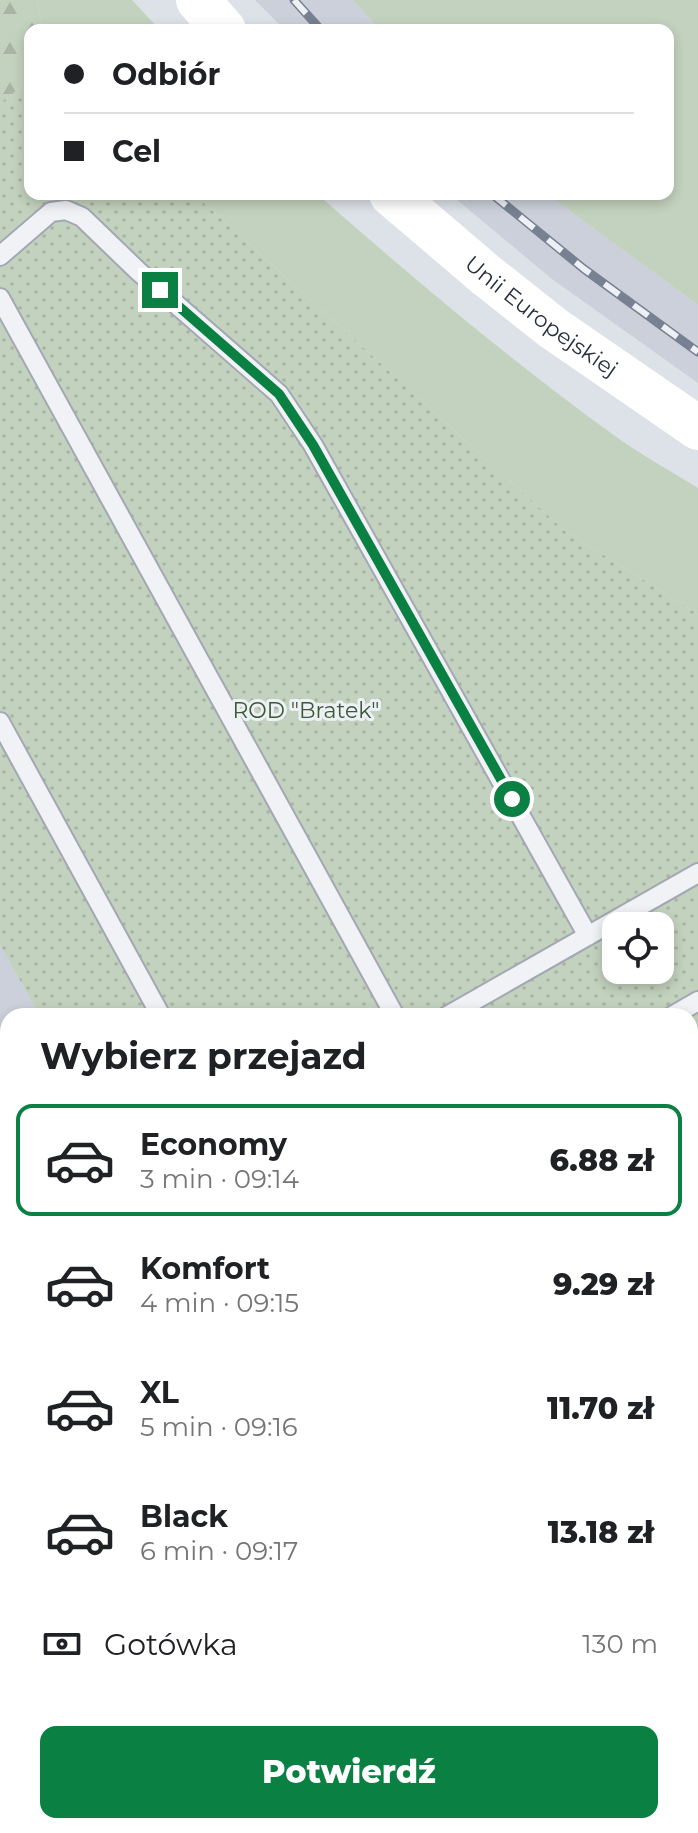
<!DOCTYPE html>
<html lang="pl">
<head>
<meta charset="utf-8">
<style>
	:root { --surface:#fff; --page:#f2f2f2; --text:#202124; --muted:#757577; --line:#e0e0e0; --accent:#0b8043 }
	body { margin:0; font-family:Montserrat,sans-serif; background:var(--page); color:var(--text); height:100vh; display:flex; flex-direction:column; font-size:30px; white-space:nowrap }
	* { box-sizing:border-box; margin:0 }
	p { font-size:26px; color:var(--muted) }
	.icon { flex:none; width:44px; height:44px; fill:none; stroke:currentColor; stroke-width:2; stroke-linecap:round; stroke-linejoin:round }
	.map { position:relative; flex:1; overflow:hidden }
	.details { position:absolute; left:0px; top:1008px; width:698px; height:826px; display:flex; flex-direction:column; background:var(--surface); border-radius:24px 24px 0 0; box-shadow:0 4px 12px #0003 }
	.details>* { flex:none }
	.guide { position:absolute; left:24px; top:24px; width:650px; height:176px; border-radius:16px; box-shadow:0 4px 12px #0003; display:grid; align-content:center; height:176px; padding:0 40px; background:var(--surface) }
	.fabs { position:absolute; left:602px; top:912px; display:grid; gap:16px }
	.fabs a { display:grid; place-items:center; width:72px; height:72px; border-radius:16px; background:var(--surface); box-shadow:0 4px 12px #0003; font-size:40px }
	.end { position:absolute; width:36px; height:36px; margin:-18px; border:10px solid #0b8043; background:#fff; box-shadow:0 0 0 4px #fff }
	.from { border-radius:50% }
	.guide b { display:flex; align-items:center; gap:28px; height:76px; font-size:30px }
	.guide b+b { border-top:2px solid var(--line) }
	.guide i { width:20px; height:20px; background:var(--text) }
	ul { padding:0; list-style:none }
	li { display:flex; align-items:center; gap:24px; height:112px; margin:0 16px 12px; padding:0 24px; border:4px solid transparent; border-radius:16px }
	li div { flex:1 }
	li b { display:block; font-size:30px }
	li em { font-style:normal; font-weight:800 }
	li.on { border-color:var(--accent) }
	li>.icon { width:72px; height:72px; stroke-width:1.5 }
	h2 { padding:0 40px; font-size:36px; line-height:96px }
	.pay { display:flex; align-items:center; gap:20px; height:88px; padding:0 40px; font-size:30px }
	.pay p { margin-inline-start:auto }
	.primary-button { display:flex; gap:16px; margin-top:auto; padding:16px 40px }
	.primary-button a { flex:1; height:92px; border-radius:16px; background:var(--accent); color:#fff; font-size:32px; font-weight:800; line-height:92px; text-align:center }
	.map>svg:first-child { display:block }
	.built { fill:#cbd0da }
	.green { fill:#c3d2be }
	.forest { fill:url(#forest-firs) }
	.garden { fill:url(#garden-dots); fill-rule:evenodd }
	.lines { fill:none; stroke-linecap:round; stroke-linejoin:round }
	.lane-casing { stroke:#a3a8b2; stroke-width:22 }
	.lane { stroke:#f0f2f6; stroke-width:18 }
	.secondary { stroke:#fff; stroke-width:44 }
	.rail-casing { stroke:#778191; stroke-width:9 }
	.rail { stroke:#edf0f5; stroke-width:6; stroke-dasharray:18; stroke-linecap:butt }
	.route { stroke:#0b8043; stroke-width:10 }
	.labels { text-anchor:middle; stroke-width:6; stroke-linejoin:round; paint-order:stroke }
	.street-label { font-size:22px; fill:#272f3f; stroke:#edf0f5 }
	.park-label { font-size:22px; fill:#3b5a34; stroke:#edf0f5 }
</style>
</head>
<body>
<div class="map">
<svg width="698" height="1833" viewBox="0 0 698 1833">
	<defs>
		<pattern id="forest-firs" width="22" height="20" patternUnits="userSpaceOnUse" patternTransform="scale(2)"><rect width="22" height="20" fill="#c3d2be"/><path d="M5 1l3.5 6h-7zM16 11l3.5 6h-7z" fill="#a8b5a4"/></pattern>
		<pattern id="garden-dots" width="8" height="8" patternUnits="userSpaceOnUse" patternTransform="scale(2)"><rect width="8" height="8" fill="#c3d2be"/><path d="M2 2h.1M6 6h.1" fill="none" stroke="#a8b5a4" stroke-width="1.8" stroke-linecap="round"/></pattern>
	</defs>
	<rect width="100%" height="100%" fill="#dde1e8"/>
	<path class="built" d="M255 0H353L380 30H285Z
		M450 194H547L698 305V383L552 279Z
		M0 945 40 1016H8V1714L0 1718Z"/>
	<path class="green" d="M37 0H132L160 30H43Z
		M353 0H698V305L547 194H668V30H380Z
		M194 194H317C413 278 511 361 615 436 641 455 671 471 698 488V614L565 531Z"/>
	<path class="forest" d="M0 0H37L43 30H30V81L0 103Z
		M698 1778V1832L697 1833H624L633 1826H690V1784Z
		M260 1826H431L435 1833H243Z"/>
	<path class="garden" d="M30 81V194H194L565 531 698 614V1778L690 1784V1016H40L0 945V103ZM616 926H660V970H616Z
		M8 1714V1826H260L243 1833H0V1718Z
		M431 1826H633L624 1833H435Z"/>
	<g class="lines">
		<defs>
			<path id="lane" d="M0 256 51 212 66 210 82 217 138 271 279 394 313 445 588 936
				M0 298 395 1016
				M0 722 161 1016
				M447 1016 698 873
				M672 1016 698 1001
				M0 1118 3 1131 0 1144
				M690 1238 698 1234
				M0 1290 8 1306
				M690 1574 698 1569
				M0 1586 8 1582
				M0 1645 8 1641
				M400 1833 410 1826"/>
		</defs>
		<use href="#lane" class="lane-casing"/>
		<use href="#lane" class="lane"/>
		<g class="secondary">
			<path d="M198 0 224 30"/>
			<path id="s1" d="M391 194 486 275 553 328 698 428"/>
		</g>
		<defs>
			<path id="rail" d="M294 0 321 30
				M492 194 584 269 698 352"/>
		</defs>
		<use href="#rail" class="rail-casing"/>
		<use href="#rail" class="rail"/>
	</g>
	<g class="lines">
		<path class="route" d="M160 290 279 394 313 445 512 799"/>
	</g>
	<g class="labels">
		<g class="street-label">
			<text dy="8" stroke="none"><textPath href="#s1" startOffset="194">Unii Europejskiej</textPath></text>
		</g>
		<g class="park-label">
			<text x="306" y="718">ROD "Bratek"</text>
		</g>
	</g>
</svg>
<div class="fabs">
<a><svg class="icon" aria-label="locate" viewBox="0 0 24 24"><circle cx="12" cy="12" r="6"/><path d="M12 2v4M12 18v4M2 12h4M18 12h4"/></svg></a>
</div>
<i class="end from" style="left:512px;top:799px"></i>
<i class="end" style="left:160px;top:290px"></i>
<div class="guide">
<b><i class="from"></i>Odbiór</b>
<b><i></i>Cel</b>
</div>
<section class="details">
<h2>Wybierz przejazd</h2>
<ul>
<li class="on"><svg class="icon" aria-label="car" viewBox="0 0 24 24"><path d="M5 17H2v-5l4-1 3-4h7l3 4 3 1v5h-3M9 17h6M6 11h13"/><circle cx="7" cy="17" r="2"/><circle cx="17" cy="17" r="2"/></svg><div><b>Economy</b><p>3 min · 09:14</p></div><em>6.88 zł</em></li>
<li><svg class="icon" aria-label="car" viewBox="0 0 24 24"><path d="M5 17H2v-5l4-1 3-4h7l3 4 3 1v5h-3M9 17h6M6 11h13"/><circle cx="7" cy="17" r="2"/><circle cx="17" cy="17" r="2"/></svg><div><b>Komfort</b><p>4 min · 09:15</p></div><em>9.29 zł</em></li>
<li><svg class="icon" aria-label="car" viewBox="0 0 24 24"><path d="M5 17H2v-5l4-1 3-4h7l3 4 3 1v5h-3M9 17h6M6 11h13"/><circle cx="7" cy="17" r="2"/><circle cx="17" cy="17" r="2"/></svg><div><b>XL</b><p>5 min · 09:16</p></div><em>11.70 zł</em></li>
<li><svg class="icon" aria-label="car" viewBox="0 0 24 24"><path d="M5 17H2v-5l4-1 3-4h7l3 4 3 1v5h-3M9 17h6M6 11h13"/><circle cx="7" cy="17" r="2"/><circle cx="17" cy="17" r="2"/></svg><div><b>Black</b><p>6 min · 09:17</p></div><em>13.18 zł</em></li>
</ul>
<div class="pay"><svg class="icon" aria-label="cash" viewBox="0 0 24 24"><path d="M3 7h18v10H3z"/><circle cx="12" cy="12" r="2"/></svg>Gotówka<p>130 m</p></div>
<div class="primary-button"><a>Potwierdź</a></div>
</section>
</div>
</body>
</html>
